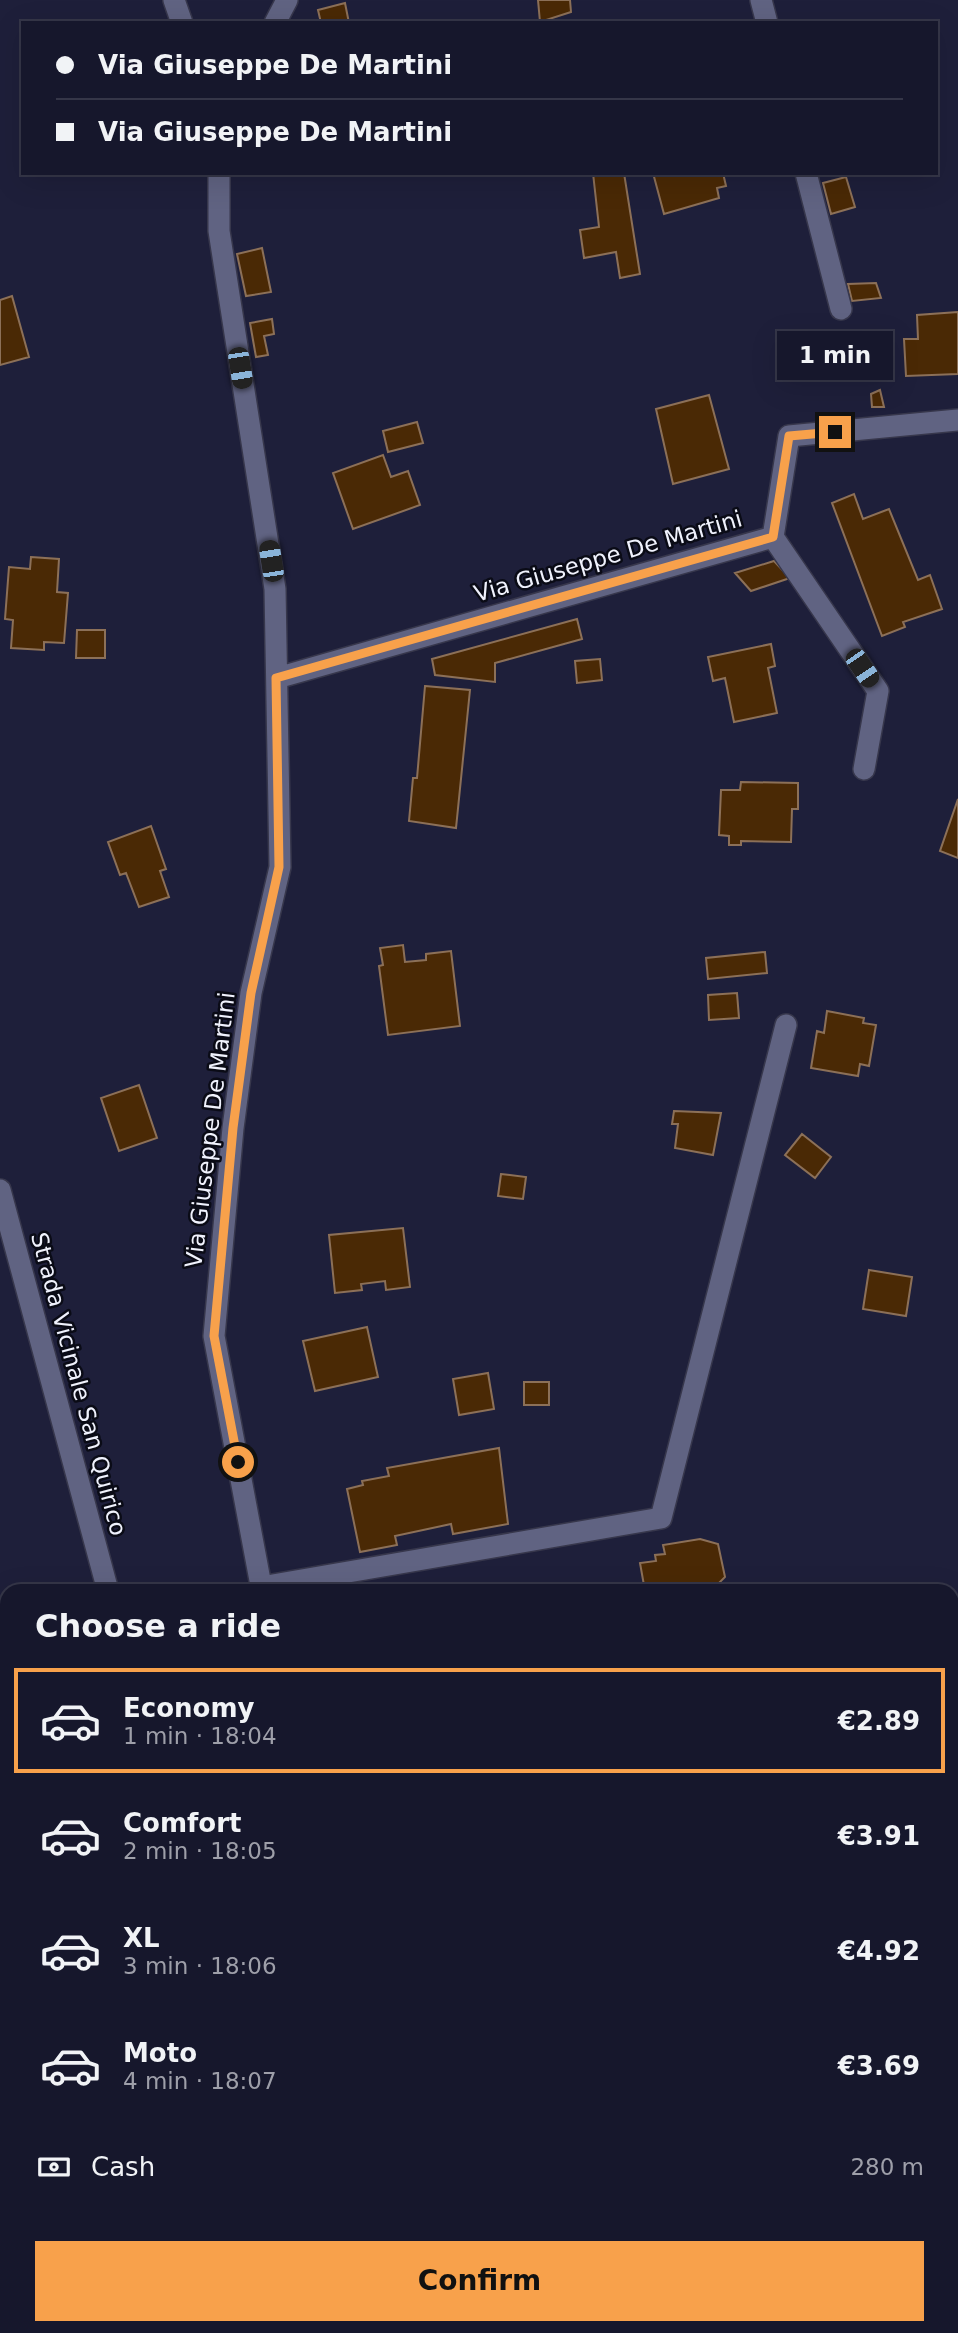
<!DOCTYPE html>
<html lang="en">
<head>
<meta charset="utf-8">
<style>
	:root { --surface:#16172c; --page:#1f2034; --text:#f1f3f6; --muted:#9e9fa9; --line:#353648; --accent:#f8a14b }
	body { margin:0; font-family:"DejaVu Sans",sans-serif; background:var(--page); color:var(--text); height:100vh; display:flex; flex-direction:column; font-size:26px; white-space:nowrap }
	* { box-sizing:border-box; margin:0 }
	p { font-size:23px; color:var(--muted) }
	.icon { flex:none; width:38px; height:38px; fill:none; stroke:currentColor; stroke-width:2; stroke-linecap:round; stroke-linejoin:round }
	.map { position:relative; flex:1; overflow:hidden }
	.side { position:absolute; left:0px; top:1584px; width:959px; height:751px; display:flex; flex-direction:column; background:var(--surface); border-radius:21px 21px 0 0; box-shadow:0 7px 28px #0002,0 0 0 2px var(--line) }
	.side>* { flex:none }
	.banner { position:absolute; left:21px; top:21px; width:917px; height:154px; border-radius:0px; box-shadow:0 7px 28px #0002,0 0 0 2px var(--line); display:grid; align-content:center; height:154px; padding:0 35px; background:var(--surface) }
	.end { position:absolute; width:32px; height:32px; margin:-16px; border:9px solid #f8a14b; background:#111; box-shadow:0 0 0 4px #111 }
	.from { border-radius:50% }
	.bubble { position:absolute; height:49px; border-radius:0px; background:var(--surface); box-shadow:0 7px 28px #0002,0 0 0 2px var(--line); font-size:23px; font-weight:800; line-height:49px; text-align:center }
	.car { position:absolute; width:21px; height:42px; margin:-21px -10px; border-radius:9px; box-shadow:0 0 5px 2px #0007; background:linear-gradient(#222 24%,#8ab4d8 0 40%,#222 0 76%,#8ab4d8 0 86%,#222 0) }
	.banner b { display:flex; align-items:center; gap:24px; height:66px; font-size:26px }
	.banner b+b { border-top:2px solid var(--line) }
	.banner i { width:18px; height:18px; background:var(--text) }
	ul { padding:0; list-style:none }
	li { display:flex; align-items:center; gap:21px; height:105px; margin:0 14px 10px; padding:0 21px; border:4px solid transparent; border-radius:0px }
	li div { flex:1 }
	li b { display:block; font-size:26px }
	li em { font-style:normal; font-weight:800 }
	li.on { border-color:var(--accent) }
	li>.icon { width:63px; height:63px; stroke-width:1.5 }
	h2 { padding:0 35px; font-size:32px; line-height:84px }
	.pay { display:flex; align-items:center; gap:18px; height:77px; padding:0 35px; font-size:26px }
	.pay p { margin-inline-start:auto }
	.button { display:flex; gap:14px; margin-top:auto; padding:14px 35px }
	.button a { flex:1; height:80px; border-radius:0px; background:var(--accent); color:#111; font-size:28px; font-weight:800; line-height:80px; text-align:center }
	.map>svg:first-child { display:block }
	.green { fill:#363866 }
	.building { fill:#4a2905; stroke:#8c7058; stroke-width:2 }
	.lines { fill:none; stroke-linecap:round; stroke-linejoin:round }
	.street-casing { stroke:#37374c; stroke-width:24 }
	.street { stroke:#606382; stroke-width:21 }
	.route { stroke:#f8a14b; stroke-width:9 }
	.labels { text-anchor:middle; stroke-width:5; stroke-linejoin:round; paint-order:stroke }
	.street-label { font-size:23px; fill:#f0f2fd; stroke:#0a0b16 }
</style>
</head>
<body>
<div class="map">
<svg width="958" height="2333" viewBox="0 0 958 2333">
	<rect width="100%" height="100%" fill="#1e1f3a"/>
	<path class="green" d="M952 2085 958 2086V2333H564V2328H952Z"/>
	<path class="building" d="M538 0H570L571 12 540 22Z
		M345 3 349 23H321L318 10Z
		M593 173H624L640 274 620 278 616 252 584 258 580 230 599 227Z
		M653 173H723L726 186 717 188 719 198 664 214Z
		M846 177 855 207 831 214 823 183Z
		M262 248 271 292 246 296 237 254Z
		M876 283 881 298 852 301 848 284Z
		M12 296 29 357 0 365V300Z
		M958 312V374L906 376 904 339H918L917 315Z
		M272 319 274 334 264 336 268 355 256 357 250 323Z
		M880 390 884 407H872L871 394Z
		M709 395 729 469 673 484 656 409Z
		M417 422 423 443 388 452 383 431Z
		M383 455 391 477 408 471 420 505 353 529 333 473Z
		M854 494 863 519 889 509 918 580 930 575 942 609 903 622 905 627 882 636 832 503Z
		M31 557 59 559 57 592 68 593 64 643 44 642V650L11 648 13 620 5 619 9 567 30 569Z
		M774 561 790 578 751 591 735 573Z
		M577 619 582 639 495 663V682L435 675 432 659Z
		M77 630H105V658H76Z
		M771 644 775 666 768 668 777 713 734 722 725 678 713 681 708 657Z
		M600 659 602 680 577 683 575 661Z
		M425 686 470 690 456 828 409 821 413 778H417Z
		M741 782 798 783V809H792L791 842 741 841V845H729V836L719 835 721 790H740Z
		M958 799V858L940 851Z
		M151 826 166 869 160 871 169 897 139 907 126 873 120 875 108 842Z
		M403 945 405 962 426 960V954L451 951 460 1026 388 1035 379 966 383 965 380 948Z
		M765 952 767 973 708 979 706 958Z
		M737 993 739 1018 709 1020 708 995Z
		M827 1011 864 1018 863 1023 876 1025 869 1066 860 1064 858 1076 811 1068 817 1031 824 1033Z
		M139 1085 157 1138 119 1151 101 1098Z
		M674 1111 721 1113 713 1155 675 1148 678 1124H672Z
		M802 1134 831 1157 815 1178 785 1155Z
		M501 1174 526 1177 523 1199 498 1196Z
		M403 1228 410 1287 386 1290 385 1281 361 1284 362 1290 335 1293 329 1235Z
		M869 1270 912 1277 906 1316 863 1309Z
		M367 1327 378 1377 315 1391 303 1341Z
		M488 1373 494 1409 459 1415 453 1379Z
		M524 1382H549V1405H524Z
		M499 1448 508 1524 453 1534 451 1524 395 1536 397 1545 360 1552 347 1489 363 1485 362 1481 389 1476 387 1468Z
		M700 1539 718 1544 725 1577 713 1589 645 1591 640 1563 656 1561 655 1555 665 1554 663 1545Z"/>
	<g class="lines">
		<defs>
			<path id="street" d="M174 0 182 23
				M761 0 767 23
				M275 23 287 0
				M219 173V231L275 589 280 867 251 993 233 1128 214 1336 262 1591
				M806 173 841 309
				M773 537 878 691 864 769
				M277 678 773 537 789 436 958 420
				M0 1190 108 1591
				M261 1587 661 1518 786 1025
				M952 2076 958 2078
				M528 2328V2333"/>
		</defs>
		<use href="#street" class="street-casing"/>
		<use href="#street" class="street"/>
	</g>
	<g class="lines">
		<path class="route" d="M238 1462 214 1336 233 1128 251 993 279 867 276 678 773 537 789 436 835 432"/>
	</g>
	<g class="labels">
		<g class="street-label">
			<text transform="translate(608 556) rotate(-16)" y="8">Via Giuseppe De Martini</text>
			<text transform="translate(210 1130) rotate(-83)" y="8">Via Giuseppe De Martini</text>
			<text transform="translate(79 1384) rotate(75)" y="8">Strada Vicinale San Quirico</text>
		</g>
	</g>
</svg>
<i class="end from" style="left:238px;top:1462px"></i>
<i class="end" style="left:835px;top:432px"></i>
<div class="bubble" style="left:777px;top:331px;width:116px">1 min</div>
<i class="car" style="left:240px;top:368px;rotate:171deg"></i>
<i class="car" style="left:271px;top:561px;rotate:351deg"></i>
<i class="car" style="left:862px;top:668px;rotate:146deg"></i>
<div class="banner">
<b><i class="from"></i>Via Giuseppe De Martini</b>
<b><i></i>Via Giuseppe De Martini</b>
</div>
<section class="side">
<h2>Choose a ride</h2>
<ul>
<li class="on"><svg class="icon" aria-label="car" viewBox="0 0 24 24"><path d="M5 17H2v-5l4-1 3-4h7l3 4 3 1v5h-3M9 17h6M6 11h13"/><circle cx="7" cy="17" r="2"/><circle cx="17" cy="17" r="2"/></svg><div><b>Economy</b><p>1 min · 18:04</p></div><em>€2.89</em></li>
<li><svg class="icon" aria-label="car" viewBox="0 0 24 24"><path d="M5 17H2v-5l4-1 3-4h7l3 4 3 1v5h-3M9 17h6M6 11h13"/><circle cx="7" cy="17" r="2"/><circle cx="17" cy="17" r="2"/></svg><div><b>Comfort</b><p>2 min · 18:05</p></div><em>€3.91</em></li>
<li><svg class="icon" aria-label="car" viewBox="0 0 24 24"><path d="M5 17H2v-5l4-1 3-4h7l3 4 3 1v5h-3M9 17h6M6 11h13"/><circle cx="7" cy="17" r="2"/><circle cx="17" cy="17" r="2"/></svg><div><b>XL</b><p>3 min · 18:06</p></div><em>€4.92</em></li>
<li><svg class="icon" aria-label="car" viewBox="0 0 24 24"><path d="M5 17H2v-5l4-1 3-4h7l3 4 3 1v5h-3M9 17h6M6 11h13"/><circle cx="7" cy="17" r="2"/><circle cx="17" cy="17" r="2"/></svg><div><b>Moto</b><p>4 min · 18:07</p></div><em>€3.69</em></li>
</ul>
<div class="pay"><svg class="icon" aria-label="cash" viewBox="0 0 24 24"><path d="M3 7h18v10H3z"/><circle cx="12" cy="12" r="2"/></svg>Cash<p>280 m</p></div>
<div class="button"><a>Confirm</a></div>
</section>
</div>
</body>
</html>
